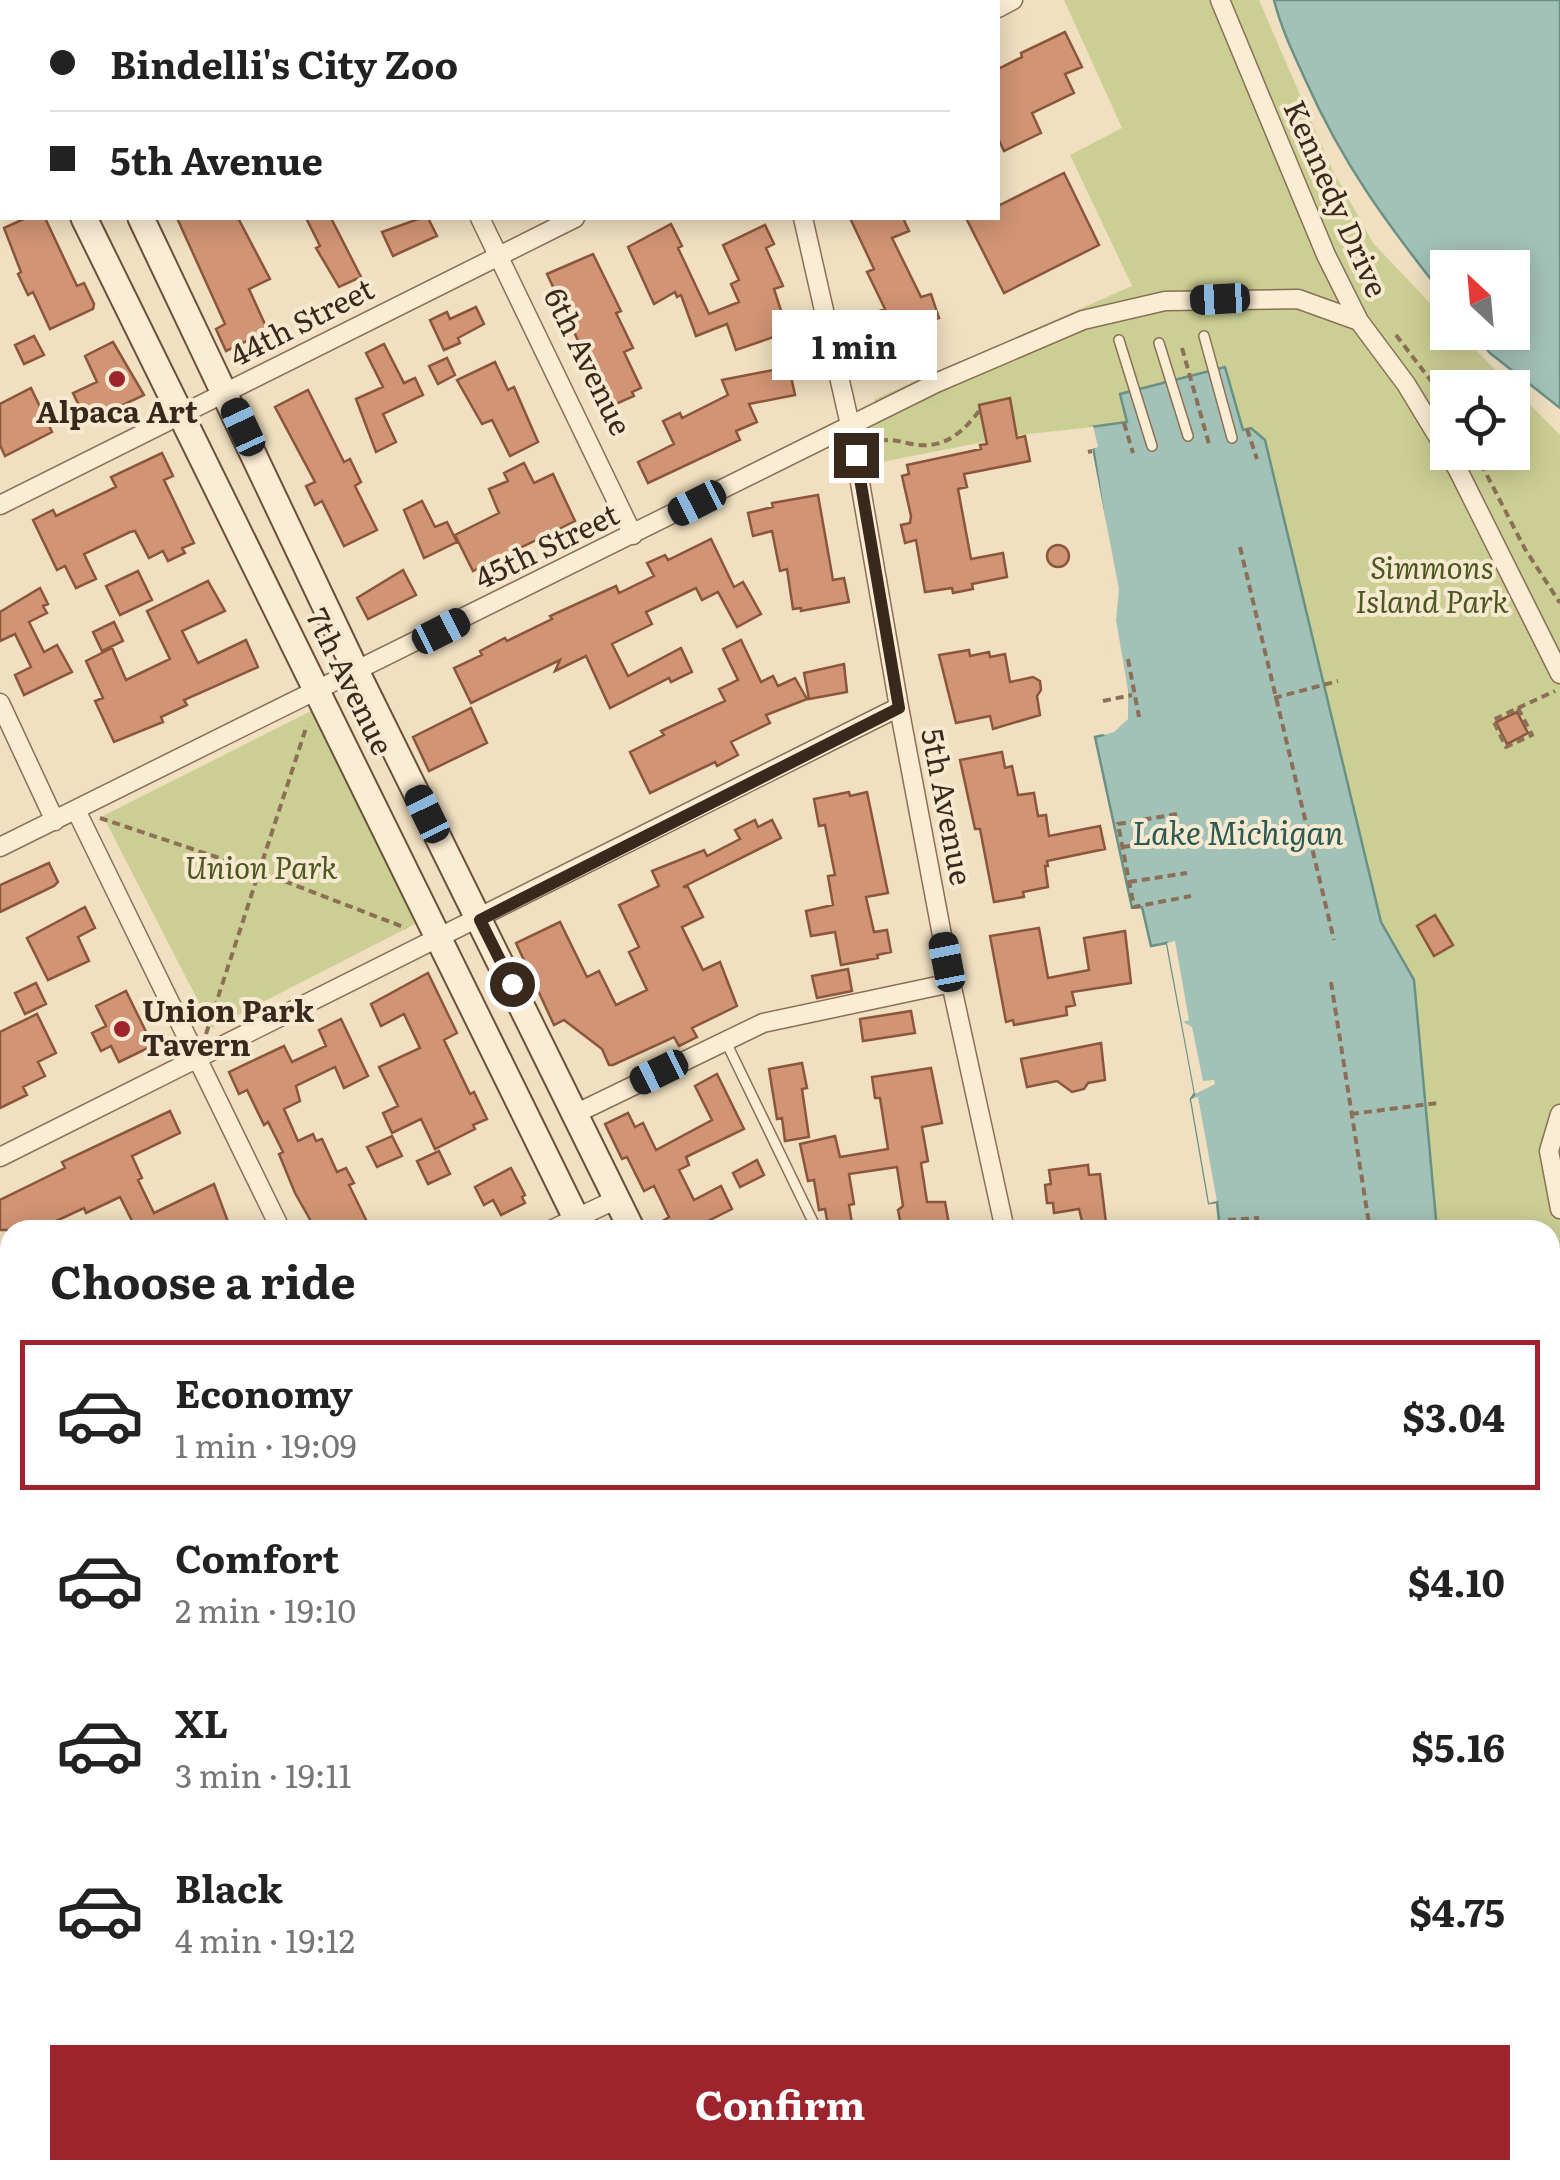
<!DOCTYPE html>
<html lang="en">
<head>
<meta charset="utf-8">
<style>
	:root { --surface:#fff; --page:#f6f6f6; --text:#222; --muted:#767676; --line:#e0e0e0; --accent:#9d232c }
	body { margin:0; font-family:Literata,serif; background:var(--page); color:var(--text); height:100vh; display:flex; flex-direction:column; font-size:38px; white-space:nowrap }
	* { box-sizing:border-box; margin:0 }
	p { font-size:32px; color:var(--muted) }
	.icon { flex:none; width:55px; height:55px; fill:none; stroke:currentColor; stroke-width:2; stroke-linecap:round; stroke-linejoin:round }
	.map { position:relative; flex:1; overflow:hidden }
	.side { position:absolute; left:0px; top:1220px; width:1560px; height:960px; display:flex; flex-direction:column; background:var(--surface); border-radius:30px 30px 0 0; box-shadow:0 5px 25px #0003 }
	.side>* { flex:none }
	.hud { position:absolute; left:0px; top:0px; width:1000px; height:220px; box-shadow:0 5px 25px #0003; display:grid; align-content:center; height:220px; padding:0 50px; background:var(--surface) }
	.needle { width:65px; rotate:334deg }
	.buttons { position:absolute; left:1430px; top:250px; display:grid; gap:20px }
	.buttons a { display:grid; place-items:center; width:100px; height:100px; border-radius:0px; background:var(--surface); box-shadow:0 5px 25px #0003; font-size:50px }
	.end { position:absolute; width:45px; height:45px; margin:-22px; border:12px solid #39281c; background:#fff; box-shadow:0 0 0 5px #fff }
	.from { border-radius:50% }
	.bubble { position:absolute; height:70px; border-radius:0px; background:var(--surface); box-shadow:0 5px 25px #0003; font-size:32px; font-weight:700; line-height:70px; text-align:center }
	.car { position:absolute; width:30px; height:60px; margin:-30px -15px; border-radius:12px; box-shadow:0 0 8px 2px #0007; background:linear-gradient(#222 24%,#8ab4d8 0 40%,#222 0 76%,#8ab4d8 0 86%,#222 0) }
	.hud b { display:flex; align-items:center; gap:35px; height:95px; font-size:38px }
	.hud b+b { border-top:2px solid var(--line) }
	.hud i { width:25px; height:25px; background:var(--text) }
	ul { padding:0; list-style:none }
	li { display:flex; align-items:center; gap:30px; height:150px; margin:0 20px 15px; padding:0 30px; border:5px solid transparent; border-radius:0px }
	li div { flex:1 }
	li b { display:block; font-size:38px }
	li em { font-style:normal; font-weight:700 }
	li.on { border-color:var(--accent) }
	li>.icon { width:90px; height:90px; stroke-width:1.5 }
	h2 { padding:0 50px; font-size:45px; line-height:120px }
	.cta { display:flex; gap:20px; margin-top:auto; padding:20px 50px }
	.cta a { flex:1; height:115px; border-radius:0px; background:var(--accent); color:#fff; font-size:40px; font-weight:700; line-height:115px; text-align:center }
	.map>svg:first-child { display:block }
	.green { fill:#cccf94; fill-rule:evenodd }
	.water { fill:#a3c2b7; stroke:#6a9185; stroke-width:2.5 }
	.pier { fill:#f0dfc0 }
	.building { fill:#d19474; stroke:#8b563b; stroke-width:2.5 }
	.lines { fill:none; stroke-linecap:round; stroke-linejoin:round }
	.lane-casing { stroke:#8b6f57; stroke-width:12 }
	.street-casing { stroke:#8b6f57; stroke-width:21 }
	.secondary-casing { stroke:#6c503a; stroke-width:29 }
	.primary-casing { stroke:#583d2c; stroke-width:34 }
	.path { stroke:#8b6f57; stroke-width:4; stroke-dasharray:8 5; stroke-linecap:butt }
	.lane { stroke:#fbedd4; stroke-width:9 }
	.street { stroke:#fbedd4; stroke-width:18 }
	.secondary { stroke:#fbedd4; stroke-width:25 }
	.primary { stroke:#f6d295; stroke-width:30 }
	.route { stroke:#39281c; stroke-width:12 }
	.poi-dot { fill:#9d232c; stroke:#f7e9d0; stroke-width:4 }
	.labels { text-anchor:middle; stroke-width:8; stroke-linejoin:round; paint-order:stroke }
	.street-label { font-size:30px; fill:#39281c; stroke:#f7e9d0 }
	.poi-label { font-size:30px; font-weight:bold; fill:#39281c; stroke:#f7e9d0 }
	.park-label { font-size:30px; font-style:italic; fill:#4d5722; stroke:#f7e9d0 }
	.water-label { font-size:32px; font-style:italic; fill:#2b5a54; stroke:#f7e9d0 }
</style>
</head>
<body>
<div class="map">
<svg width="1560" height="2180" viewBox="0 0 1560 2180">
	<rect width="100%" height="100%" fill="#f0dfc0"/>
	<path class="green" d="M1064 0H1259L1332 169 1373 243 1447 321 1448 332 1459 333 1560 435V1679L1550 1686V1230H1437L1414 981 1381 922 1265 440 1243 430 1225 367 1120 395 1128 422 1121 424 1019 435 887 461 876 466 870 438 875 399 1132 286 1070 155 1122 128ZM1448 388H1512V452H1448Z
		M311 711 419 922 212 1028 103 816Z"/>
	<path class="water" d="M1274 0H1560V408L1490 353 1474 333 1512 332V268H1448L1447 300C1388 225 1344 167 1305 79 1293 53 1281 28 1274 0Z
		M1225 367 1243 430 1251 428 1265 440 1381 922 1414 980 1437 1230H1220L1217 1202 1209 1203 1191 1099 1195 1093 1167 943 1151 946 1142 907 1132 908 1095 737 1104 735 1123 710 1113 622 1114 583 1090 427 1127 422 1120 394Z
		M1550 1911 1560 1914V2075L1550 2071Z"/>
	<path class="pier" d="M1093 426 1098 447 1092 449 1119 589 1116 620 1128 690V719L1114 732 1104 735 1100 728 1114 717 1118 703 1111 645 1109 583 1087 427Z
		M1175 941 1189 1020 1183 1022 1192 1027 1203 1081 1214 1080 1215 1084 1195 1094 1167 943Z
		M1198 1097 1217 1201 1209 1203 1191 1099Z"/>
	<path class="building" d="M1065 32 1082 67 1065 74 1074 93 1032 113 1041 133 1004 151 998 138V69L1022 57 1021 53Z
		M1064 173 1099 245 1004 293 966 218H998V206Z
		M26 218H45L77 286 84 283 94 304 93 309 50 329 33 292 28 295 18 274 21 272 4 228Z
		M177 218H238L270 279 249 289 268 331 226 351 216 329 225 324Z
		M306 218H331L361 277 339 287 316 248 320 246Z
		M421 218H428L437 236 393 256 382 232Z
		M850 218H903L909 231 892 238 921 297 931 294 939 318 923 324 934 356 886 372 880 352 887 349 874 313 885 309 867 272 874 269Z
		M671 224 682 246 678 248 709 314 739 302 731 284 739 280 723 245 765 225 774 244 766 248 783 286 774 289 788 332 736 350 727 324 696 336 681 295 677 297 675 292 654 304 628 247Z
		M593 254 621 311 616 313 633 348 624 352 641 388 632 392 634 396 609 407 547 274Z
		M476 307 484 324 458 338 460 343 444 350 430 320 447 312 450 319Z
		M34 336 44 355 24 364 15 345Z
		M113 342 144 395 87 422 73 393 97 382 85 356Z
		M384 344 404 383 415 378 423 395 383 414 396 442 376 452 356 399 383 387 366 353Z
		M447 358 455 375 438 384 429 366Z
		M495 362 508 390 514 387 538 442 510 456 492 420 482 424 457 380Z
		M789 367 795 395 749 404 757 422 736 431 740 440 648 483 638 462 674 444 663 421 680 413 682 418 728 395 722 380Z
		M31 388 52 432 5 456 0 445V404Z
		M308 390 344 462 350 459 361 482 355 486 377 530 344 546 322 501 315 505 306 486 315 482 275 407Z
		M1010 398 1017 438 1025 436 1030 461 964 474 967 487 958 489 971 559 1003 553 1007 577 972 584 973 589 953 593 952 588 925 592 916 540 905 543 901 525 910 523 911 516 902 476 909 474 907 465 981 449 980 445 987 444 979 405Z
		M162 453 173 476 164 480 194 543 182 548 185 553 168 561 163 551 149 558 135 531 130 532 84 554 96 579 76 588 65 566 57 570 33 520 53 510 56 516 116 487 111 477Z
		M524 463 534 483 553 474 575 521 473 571 455 535 499 513 489 489 508 481 504 473Z
		M818 495 833 580 844 578 849 602 801 611V608L793 609 787 569 780 571 772 531 753 536 748 513 773 507 772 503Z
		M422 501 435 527 447 522 457 542 424 558 404 510Z
		M711 539 734 587 743 582 761 614 737 627 718 592 702 600 696 588 646 612 652 624 612 644 628 676 681 648 692 672 671 682 669 678 610 708 586 656 555 671 560 660 471 703 454 668 482 655 480 651 505 638 507 641 552 619 550 616 616 586 619 593 654 576 647 563 665 555 668 560Z
		M1047 556a11 11 0 1 1 22 0a11 11 0 1 1-22 0Z
		M403 570 416 595 368 619 357 598Z
		M138 571 152 600 120 615 106 586Z
		M208 581 225 611 182 631 198 663 246 640 258 667 184 700 187 705 161 717 163 722 114 742 95 701 103 698 86 661 112 648 126 680 170 659 147 611Z
		M40 588 48 604 43 606 47 613 29 622 44 652 57 645 72 672 24 695 15 675 31 667 15 634 0 641V612Z
		M114 622 123 641 102 651 93 632Z
		M741 640 761 682 773 676 778 686 795 678 807 699 766 715 770 723 731 742 738 755 717 766 715 762 650 793 630 752 664 735 661 731 725 701 719 689 738 680 723 649Z
		M969 650 970 656 989 652 990 657 1005 654 1010 682 1033 677 1040 681 1041 690 1037 696 1040 715 993 729 990 716 956 723 939 655Z
		M844 664 847 692 809 699 804 673Z
		M471 708 487 743 429 771 413 737Z
		M1517 712 1528 733 1507 744 1496 722Z
		M1002 752 1005 768 1012 766 1018 795 1034 793 1038 816 1046 815 1049 836 1100 826 1105 849 1047 861 1048 866H1045L1048 887 1023 892 1024 897 994 902 980 829H975L960 760Z
		M849 792 850 796 867 792 888 893 866 897 874 932 887 930 891 952 877 955 878 958 841 965 835 932 811 936 806 911 833 905 828 876 835 875 825 825 819 826 814 799Z
		M755 820 758 827 772 820 781 838 683 887H688L703 917 682 927 703 970 720 962 737 1006 692 1028 697 1037 679 1046 674 1037 613 1065H609L602 1049 564 1020 554 1025 516 943 560 922 587 977 599 971 616 1005 647 990 629 952 639 947 619 905 659 886 652 871 704 850 707 856 740 839 735 830Z
		M49 863 58 882 54 886 0 912V885Z
		M85 907 95 928 78 937 89 961 48 980 27 938Z
		M1435 915 1453 945 1434 956 1417 926Z
		M1039 928 1048 978 1089 970 1084 938 1125 931 1131 983 1072 992 1075 1005 1066 1007 1067 1015 1014 1025 1013 1020 1006 1022 990 936Z
		M848 969 852 991 817 998 812 976Z
		M428 973 457 1033 444 1040 470 1094 474 1092 487 1119 473 1125 475 1129 435 1149 421 1119 392 1133 383 1113 398 1106 379 1067 420 1048 404 1014 381 1026 371 1004Z
		M36 983 46 1004 25 1014 15 993Z
		M126 991 151 1042 148 1048 119 1062 111 1046 101 1051 92 1033 106 1026 96 1006Z
		M911 1011 915 1033 863 1041 860 1019Z
		M37 1014 56 1053 38 1062 45 1076 23 1087 27 1095 0 1108V1032Z
		M341 1019 368 1076 344 1088 335 1067 296 1086 300 1101 284 1109 298 1141 313 1134 316 1141 322 1139 337 1172 346 1168 354 1183 349 1185 371 1230H316L295 1193 279 1154 283 1152 268 1122 264 1125 247 1090 239 1094 229 1072 284 1046 292 1062 326 1046 319 1030Z
		M1101 1043 1105 1080 1088 1083 1084 1089 1072 1092 1057 1081 1027 1087 1021 1059Z
		M802 1063 807 1088 802 1089 809 1137 785 1141 782 1118 777 1119 769 1069Z
		M931 1068 942 1123 922 1127 928 1161 921 1163 927 1202H945L949 1224 940 1226 941 1230H902L898 1210 903 1206 897 1167 849 1174 854 1204 849 1205 853 1230H829L825 1209 819 1210 814 1180 808 1181 800 1144 835 1136 840 1157 888 1149 880 1098H875L872 1077Z
		M717 1074 744 1129 686 1157 689 1165 679 1170 694 1200 721 1186 732 1209 704 1223 707 1230H648L669 1217 654 1186 644 1191 627 1157 622 1159 605 1124 628 1113 635 1127 643 1123 656 1150 712 1120 695 1086Z
		M170 1111 180 1133 132 1156 142 1178 138 1180 154 1213 214 1184 231 1230H120L133 1223 120 1197 86 1213 84 1208 37 1230H0V1200L65 1168 62 1162Z
		M392 1136 402 1156 377 1167 367 1147Z
		M439 1151 450 1174 428 1184 417 1161Z
		M757 1160 764 1175 740 1187 733 1173Z
		M1088 1165 1089 1175 1100 1174 1106 1223 1084 1229 1079 1209 1054 1213 1053 1203H1047L1045 1185 1051 1184 1049 1170Z
		M511 1168 525 1195 522 1197 525 1203 501 1215 493 1200 484 1205 475 1187Z"/>
	<g class="lines">
		<defs>
			<path id="lane" d="M1204 336 1232 438
				M1119 340 1152 446
				M1159 343 1188 436
				M726 1042 817 1230
				M504 2170 509 2180
				M658 2170 663 2180
				M606 2180 627 2170"/>
			<path id="street" d="M368 0 369 2
				M714 0 715 2
				M1220 0 1326 255 1359 321 1406 384 1457 468 1560 674
				M310 2 315 0
				M998 8 1013 0
				M0 155 2 154
				M480 218 633 535
				M803 218 850 425 899 707 951 983 1005 1230
				M0 505 575 218
				M0 703 55 821
				M76 810 281 1230
				M0 847 936 383 1083 320 1165 301 1298 299 1359 321
				M575 1114 763 1023 951 983
				M1560 1114 1549 1151 1560 1209
				M0 1157 899 707
				M551 1230 617 1199
				M0 1501 10 1496
				M0 1847 10 1842
				M0 2154 10 2160
				M30 2170 34 2173 40 2170
				M1089 2170 1093 2180"/>
			<path id="secondary" d="M34 0 35 2
				M0 45 2 50
				M84 218 582 1230
				M141 218 357 673 632 1230
				M1550 1707 1560 1702
				M1105 2170 1135 2180
				M732 2180 753 2170"/>
			<path id="primary" d="M0 1365 10 1385
				M380 2170 385 2180
				M410 2170 415 2180"/>
		</defs>
		<use href="#lane" class="lane-casing"/>
		<use href="#street" class="street-casing"/>
		<use href="#secondary" class="secondary-casing"/>
		<use href="#primary" class="primary-casing"/>
		<path class="path" d="M1396 335 1448 403
			M1182 348 1209 444
			M1124 423 1133 453
			M1247 429 1257 459
			M880 441C892 438 900 442 912 444 944 450 962 433 980 410
			M1088 452 1092 451
			M1475 452 1525 549 1560 603
			M1240 547 1334 940
			M1128 659 1139 717
			M1274 698 1338 681
			M1103 701 1132 695
			M1518 708 1532 735 1506 747 1493 720Z
			M1518 708 1555 691
			M1177 814 1118 824 1134 907 1191 896
			M100 818 258 871 406 928
			M1123 847 1182 838
			M1129 882 1187 873
			M1331 982 1370 1230
			M206 1034 307 725
			M1351 1114 1438 1103
			M1228 1220 1259 1218
			M1550 1595 1560 1638
			M1550 1669 1560 1657
			M1550 1945 1560 1927
			M1550 2096 1560 2101
			M1253 2180 1257 2170"/>
		<use href="#lane" class="lane"/>
		<use href="#street" class="street"/>
		<use href="#secondary" class="secondary"/>
		<use href="#primary" class="primary"/>
	</g>
	<g class="lines">
		<path class="route" d="M512 984 480 920 899 708 856 455"/>
	</g>
	<g class="poi-dot">
		<circle cx="117" cy="379" r="10"/>
		<circle cx="122" cy="1029" r="10"/>
	</g>
	<g class="labels">
		<g class="street-label">
			<text transform="translate(1335 199) rotate(66)" y="10">Kennedy Drive</text>
			<text transform="translate(302 323) rotate(-27)" y="10">44th Street</text>
			<text transform="translate(587 362) rotate(64)" y="10">6th Avenue</text>
			<text transform="translate(547 547) rotate(-26)" y="10">45th Street</text>
			<text transform="translate(349 682) rotate(64)" y="10">7th Avenue</text>
			<text transform="translate(946 807) rotate(79)" y="10">5th Avenue</text>
		</g>
		<g class="poi-label">
			<text x="117" y="423">Alpaca Art</text>
			<text x="142" y="1022" text-anchor="start">Union Park<tspan x="142" dy="34">Tavern</tspan></text>
		</g>
		<g class="park-label">
			<text x="1432" y="579">Simmons<tspan x="1432" dy="34">Island Park</tspan></text>
			<text x="261" y="879">Union Park</text>
		</g>
		<g class="water-label">
			<text x="1238" y="845">Lake Michigan</text>
		</g>
	</g>
</svg>
<div class="buttons">
<a><svg class="needle" viewBox="-14 -14 28 28"><path d="M0-13l5 13h-10z" fill="#e53935"/><path d="M0 13l5-13h-10z" fill="#767676"/></svg></a>
<a><svg class="icon" aria-label="locate" viewBox="0 0 24 24"><circle cx="12" cy="12" r="6"/><path d="M12 2v4M12 18v4M2 12h4M18 12h4"/></svg></a>
</div>
<i class="end from" style="left:512px;top:984px"></i>
<i class="end" style="left:856px;top:455px"></i>
<div class="bubble" style="left:772px;top:310px;width:165px">1 min</div>
<i class="car" style="left:1220px;top:299px;rotate:267deg"></i>
<i class="car" style="left:243px;top:427px;rotate:335deg"></i>
<i class="car" style="left:697px;top:503px;rotate:243deg"></i>
<i class="car" style="left:441px;top:631px;rotate:63deg"></i>
<i class="car" style="left:427px;top:814px;rotate:334deg"></i>
<i class="car" style="left:947px;top:962px;rotate:349deg"></i>
<i class="car" style="left:659px;top:1072px;rotate:244deg"></i>
<div class="hud">
<b><i class="from"></i>Bindelli's City Zoo</b>
<b><i></i>5th Avenue</b>
</div>
<section class="side">
<h2>Choose a ride</h2>
<ul>
<li class="on"><svg class="icon" aria-label="car" viewBox="0 0 24 24"><path d="M5 17H2v-5l4-1 3-4h7l3 4 3 1v5h-3M9 17h6M6 11h13"/><circle cx="7" cy="17" r="2"/><circle cx="17" cy="17" r="2"/></svg><div><b>Economy</b><p>1 min · 19:09</p></div><em>$3.04</em></li>
<li><svg class="icon" aria-label="car" viewBox="0 0 24 24"><path d="M5 17H2v-5l4-1 3-4h7l3 4 3 1v5h-3M9 17h6M6 11h13"/><circle cx="7" cy="17" r="2"/><circle cx="17" cy="17" r="2"/></svg><div><b>Comfort</b><p>2 min · 19:10</p></div><em>$4.10</em></li>
<li><svg class="icon" aria-label="car" viewBox="0 0 24 24"><path d="M5 17H2v-5l4-1 3-4h7l3 4 3 1v5h-3M9 17h6M6 11h13"/><circle cx="7" cy="17" r="2"/><circle cx="17" cy="17" r="2"/></svg><div><b>XL</b><p>3 min · 19:11</p></div><em>$5.16</em></li>
<li><svg class="icon" aria-label="car" viewBox="0 0 24 24"><path d="M5 17H2v-5l4-1 3-4h7l3 4 3 1v5h-3M9 17h6M6 11h13"/><circle cx="7" cy="17" r="2"/><circle cx="17" cy="17" r="2"/></svg><div><b>Black</b><p>4 min · 19:12</p></div><em>$4.75</em></li>
</ul>
<div class="cta"><a>Confirm</a></div>
</section>
</div>
</body>
</html>
